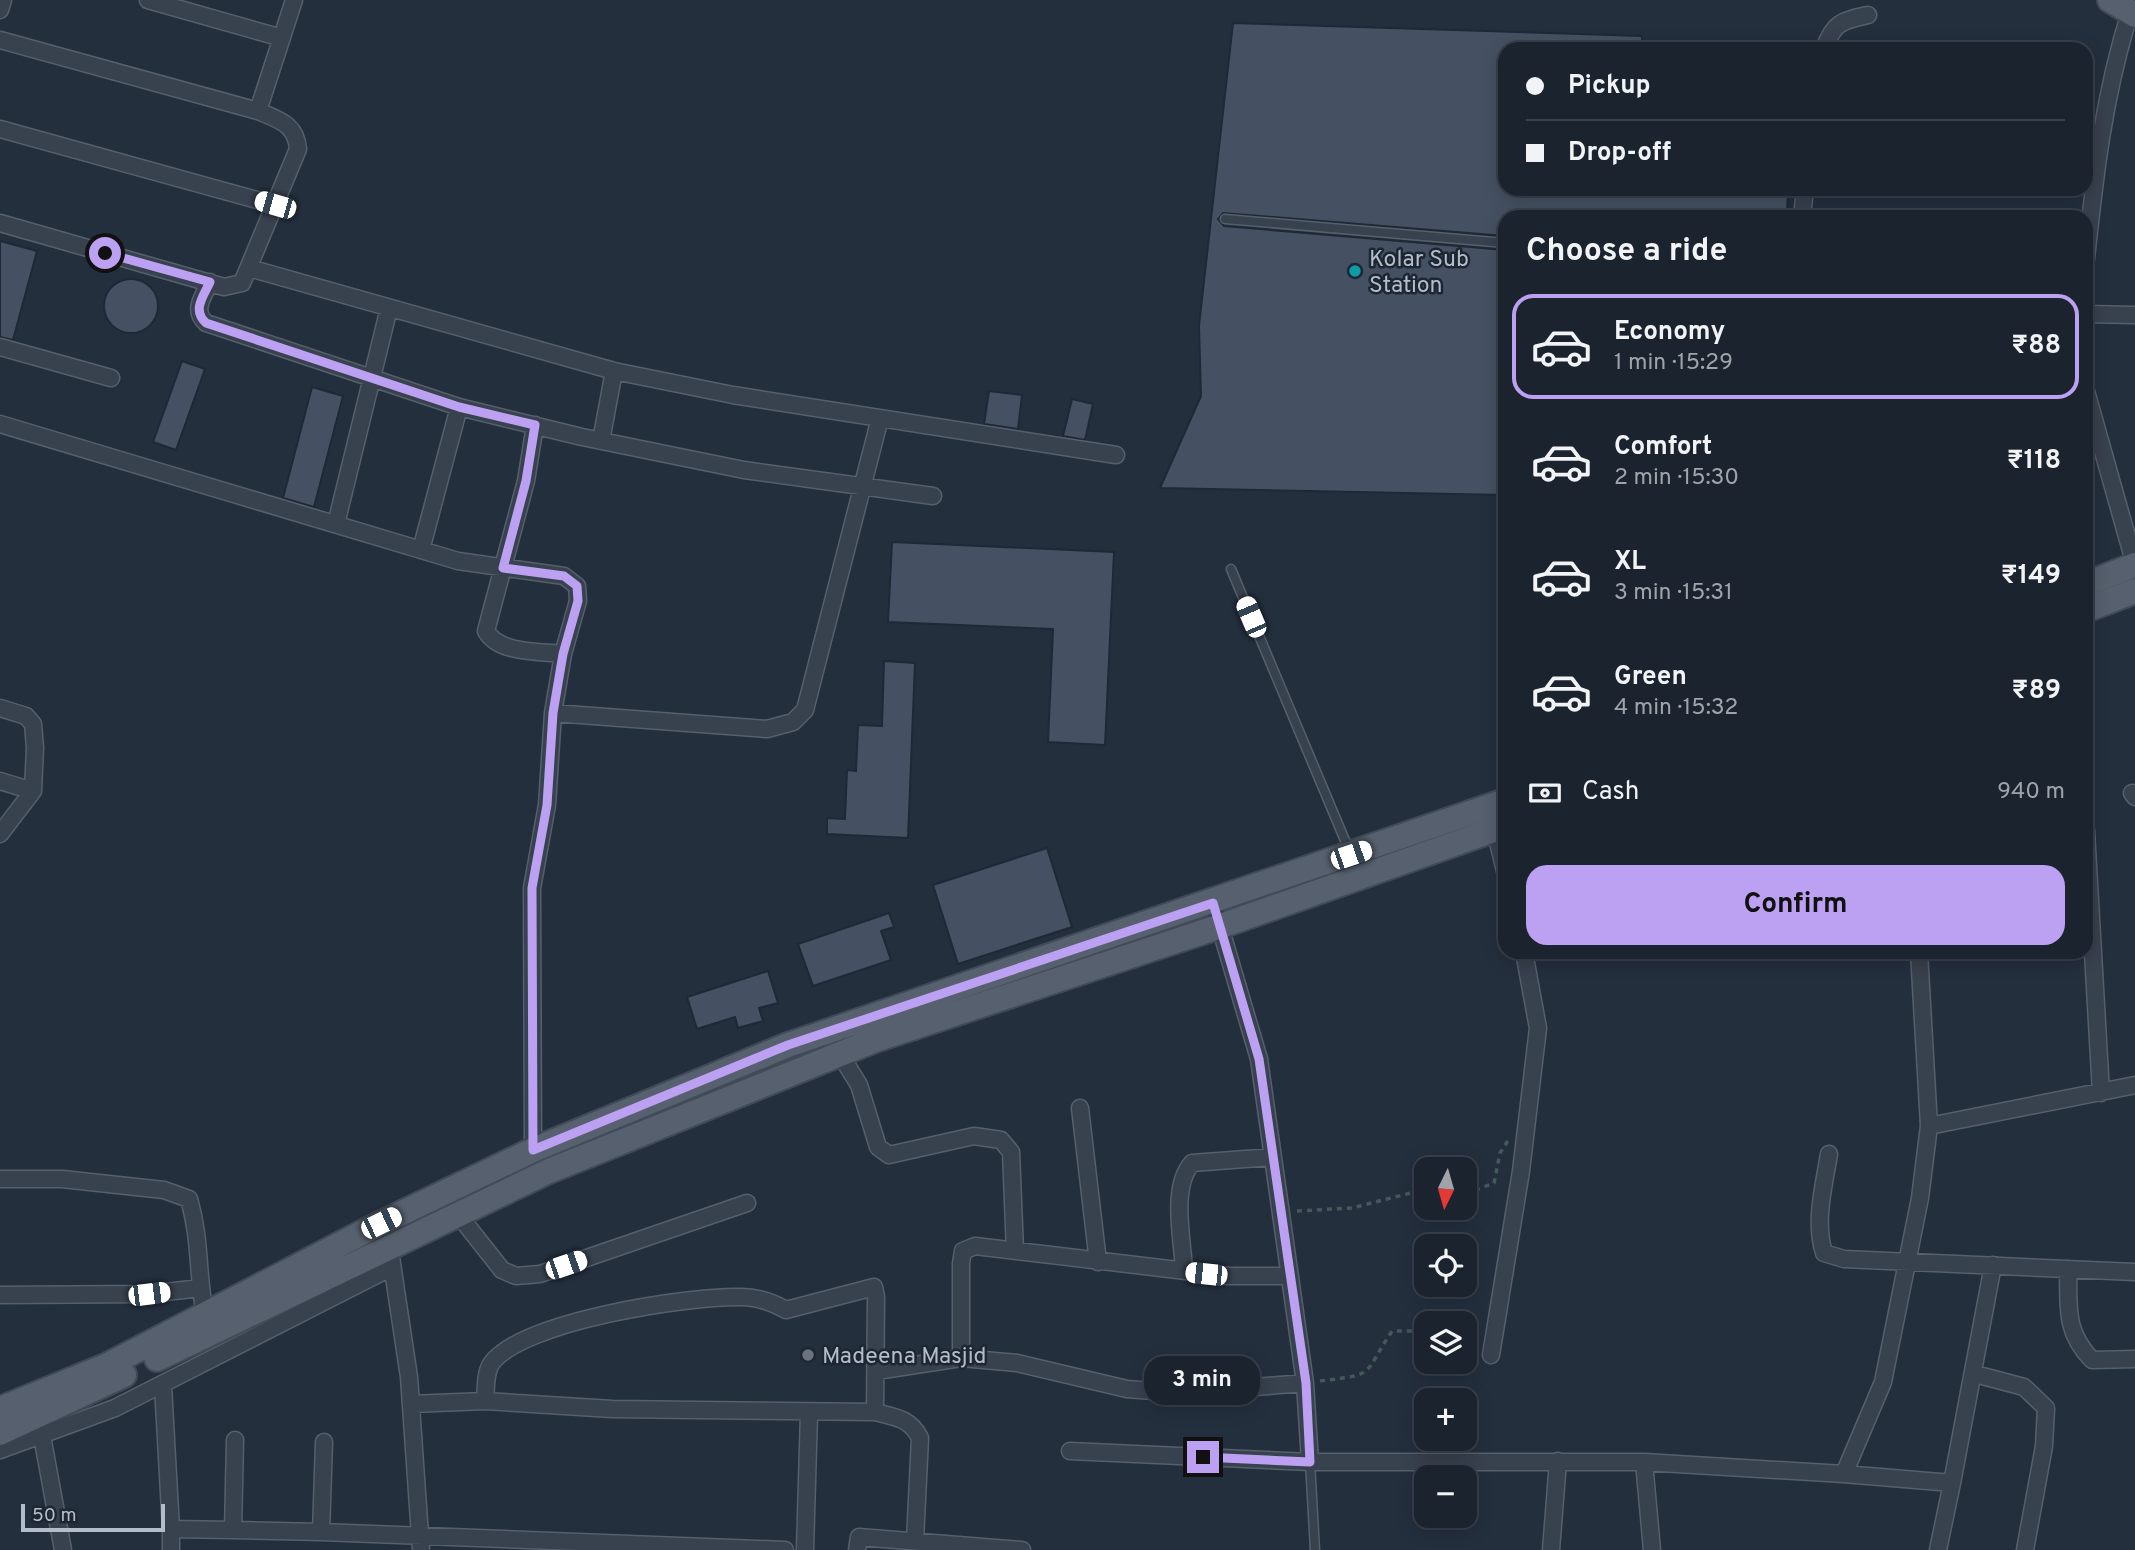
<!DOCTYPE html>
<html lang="en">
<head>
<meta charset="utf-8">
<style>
	:root { --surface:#1b232e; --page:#282f3a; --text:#f1f3f6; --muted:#a0a4aa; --line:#39404a; --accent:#bca0f2 }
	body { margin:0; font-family:Overpass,sans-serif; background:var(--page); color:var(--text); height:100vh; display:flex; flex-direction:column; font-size:26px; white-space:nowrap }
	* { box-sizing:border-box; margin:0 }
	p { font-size:23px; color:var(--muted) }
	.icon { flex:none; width:38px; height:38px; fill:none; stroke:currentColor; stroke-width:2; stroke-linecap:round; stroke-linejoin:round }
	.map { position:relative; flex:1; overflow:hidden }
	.side { position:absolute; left:1498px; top:210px; width:595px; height:749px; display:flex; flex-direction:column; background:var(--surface); border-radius:21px; box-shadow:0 4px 18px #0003,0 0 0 2px var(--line) }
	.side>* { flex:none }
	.hud { position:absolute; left:1498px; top:42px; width:595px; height:154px; border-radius:21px; box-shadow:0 4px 18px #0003,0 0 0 2px var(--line); display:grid; align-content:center; height:154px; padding:0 28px; background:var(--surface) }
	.needle { width:46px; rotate:185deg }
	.tools { position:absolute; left:1414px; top:1157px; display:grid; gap:14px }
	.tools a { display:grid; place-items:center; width:63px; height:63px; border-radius:14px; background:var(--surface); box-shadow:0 4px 18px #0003,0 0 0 2px var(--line); font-size:35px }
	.scale { position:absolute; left:21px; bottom:18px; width:144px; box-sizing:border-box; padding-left:7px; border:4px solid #b4bcc9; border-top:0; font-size:19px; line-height:24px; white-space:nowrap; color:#b4bcc9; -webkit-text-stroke:5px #1d2633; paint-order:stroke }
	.end { position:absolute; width:32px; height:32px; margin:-16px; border:9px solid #bca0f2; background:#111; box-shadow:0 0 0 4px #111 }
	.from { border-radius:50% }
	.bubble { position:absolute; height:49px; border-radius:21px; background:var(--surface); box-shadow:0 4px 18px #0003,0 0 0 2px var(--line); font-size:23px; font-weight:700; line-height:49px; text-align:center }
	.car { position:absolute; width:21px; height:42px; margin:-21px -10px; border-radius:9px; box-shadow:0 0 5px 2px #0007; background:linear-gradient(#fff 24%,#345 0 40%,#fff 0 76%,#345 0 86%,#fff 0) }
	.hud b { display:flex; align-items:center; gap:24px; height:66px; font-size:26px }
	.hud b+b { border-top:2px solid var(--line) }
	.hud i { width:18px; height:18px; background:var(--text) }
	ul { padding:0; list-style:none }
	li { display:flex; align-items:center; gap:21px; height:105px; margin:0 14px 10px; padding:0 14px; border:4px solid transparent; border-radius:21px }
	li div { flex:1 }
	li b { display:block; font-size:26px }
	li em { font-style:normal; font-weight:700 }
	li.active { border-color:var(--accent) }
	li>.icon { width:63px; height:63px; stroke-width:1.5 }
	h2 { padding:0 28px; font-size:32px; line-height:84px }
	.pay { display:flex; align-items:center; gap:18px; height:77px; padding:0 28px; font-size:26px }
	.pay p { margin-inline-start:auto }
	.action { display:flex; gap:14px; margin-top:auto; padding:14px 28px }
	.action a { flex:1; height:80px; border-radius:21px; background:var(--accent); color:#111; font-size:28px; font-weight:700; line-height:80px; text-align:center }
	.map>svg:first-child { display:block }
	.building { fill:#455162; stroke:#1f2835; stroke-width:2 }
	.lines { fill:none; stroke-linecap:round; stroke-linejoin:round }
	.lane-casing { stroke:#565f6c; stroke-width:11 }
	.street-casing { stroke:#565f6c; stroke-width:19 }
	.primary-casing { stroke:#414a57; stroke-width:28 }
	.path { stroke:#44595c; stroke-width:3.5; stroke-dasharray:5 5; stroke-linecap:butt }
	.lane { stroke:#38414e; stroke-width:8 }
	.street { stroke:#38414e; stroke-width:16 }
	.primary { stroke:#56606e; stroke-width:24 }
	.route { stroke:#bca0f2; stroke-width:9 }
	.culture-dot { fill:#0f9aa8; stroke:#1d2633; stroke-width:2.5 }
	.worship-dot { fill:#6b7280; stroke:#1d2633; stroke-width:2.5 }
	.labels { text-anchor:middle; stroke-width:5; stroke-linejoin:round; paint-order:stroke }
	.poi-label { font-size:23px; fill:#b4bcc9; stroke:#1d2633; text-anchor:start }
</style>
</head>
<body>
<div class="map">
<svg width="2135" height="1550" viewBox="0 0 2135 1550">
	<rect width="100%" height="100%" fill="#242f3e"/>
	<path class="building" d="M1233 23 1642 36V49H1505V189H1788L1787 217H1505V236L1223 213 1218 219 1224 226 1505 250V495L1160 488 1201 396 1199 326Z
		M0 241 37 251 13 340 0 337Z
		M104 306a27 27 0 1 1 54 0a27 27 0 1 1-54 0Z
		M182 361 205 369 176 450 153 442Z
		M312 387 343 396 314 507 283 498Z
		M989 391 1022 395 1018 429 984 424Z
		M1072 399 1093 404 1085 440 1063 436Z
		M892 542 1114 552 1105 745 1048 742 1053 629 888 622Z
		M884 661 915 663 908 838 827 834V818L845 819 847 770 856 771 858 725 882 726Z
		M1047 848 1072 927 958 964 933 885Z
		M889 913 894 927 881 931 891 960 813 986 798 944Z
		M768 971 778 1003 759 1008 763 1021 738 1028 735 1017 697 1029 687 997Z"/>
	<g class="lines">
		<defs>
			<path id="lane" d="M1225 219 1505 243
				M1231 569 1349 850
				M1310 1462 1315 1550"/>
			<path id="street" d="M148 0 282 38
				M0 10 3 0
				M0 40 258 111C279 120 296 124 298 149L242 283 224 287 0 223
				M1824 49C1834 22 1841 21 1868 15
				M258 111 294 0
				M0 129 275 205
				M1802 217 1805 189
				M2086 259C2095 173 2104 95 2130 12
				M249 268 614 371 733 395 1116 455
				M210 282C203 297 192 310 206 323L459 407 582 437 744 470 933 496
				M2086 314 2135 315
				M0 347 111 378
				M2086 391 2135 565
				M0 424 458 561 564 576 577 586 578 601 563 654 553 713 547 805 532 888 533 1150
				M535 425 526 481 486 631C499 654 539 651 563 654
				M601 441 614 371
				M336 524 389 308
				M421 550 459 407
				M0 708 26 716 33 724 35 748 33 791 0 834
				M553 713 767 729 793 722 805 710 880 418
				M0 781 33 791
				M2132 793 2135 797
				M1493 822 1505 871
				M2086 830 2101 1093
				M1213 903 1259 1059 1305 1383 1310 1462H1644L1652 1550
				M1919 952 1929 1126 1920 1198 1883 1382 1844 1474 1952 1483 1938 1550
				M840 1054 859 1085 878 1147 889 1155 974 1136 1001 1140 1011 1152 1015 1251
				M1080 1108 1098 1262
				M1929 1126 2135 1085
				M1829 1154C1824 1186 1814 1221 1824 1253L1844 1259 2135 1272
				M0 1179H62L164 1190 189 1199C201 1240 197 1274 205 1315
				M457 1213 502 1270 516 1276 540 1274 747 1203
				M391 1257 409 1377 421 1550
				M2068 1269C2069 1307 2064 1331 2092 1360L2135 1359
				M1184 1271C1183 1241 1170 1188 1192 1163L1273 1157
				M0 1295 149 1294 200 1288
				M1491 1355 1521 1171 1538 1028 1524 952
				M961 1358V1263L963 1251 975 1246 1228 1276H1290
				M876 1371 961 1358 1017 1363 1127 1389 1179 1393 1305 1383
				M1975 1374 2024 1387 2046 1408 2044 1446 2025 1550
				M163 1386 171 1529 233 1530
				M485 1401C486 1391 485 1373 491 1364 521 1321 688 1296 741 1297 758 1297 772 1302 786 1310L874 1287 876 1297 875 1412
				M411 1404 485 1401 612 1409 875 1412C895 1417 910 1418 920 1438L915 1540
				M42 1436 63 1550
				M235 1440 233 1530 321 1532
				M324 1442 321 1532 785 1550
				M0 1450 115 1408 392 1267
				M1070 1451 1310 1462
				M1644 1462 1844 1474
				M1952 1483 1993 1265
				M171 1529V1550
				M805 1550 809 1413
				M857 1550 859 1537 1022 1550
				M1551 1550 1558 1461"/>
			<path id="primary" d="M2110 0 2135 15
				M2086 584 2135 565
				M2086 610 2135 591
				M157 1359 549 1171 875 1040 1218 927 1505 826
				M0 1409 108 1365 381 1223 533 1150 788 1045 1505 801
				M0 1433 124 1375"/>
		</defs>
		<use href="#lane" class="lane-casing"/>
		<use href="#street" class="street-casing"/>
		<use href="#primary" class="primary-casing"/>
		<path class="path" d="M1465 1188 1478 1189 1494 1183 1500 1153 1509 1139
			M1297 1211 1352 1208 1426 1189
			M1465 1332 1479 1331
			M1320 1381C1378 1374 1362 1376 1392 1331H1426"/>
		<use href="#lane" class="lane"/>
		<use href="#street" class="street"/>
		<use href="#primary" class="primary"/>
	</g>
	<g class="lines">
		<path class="route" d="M105 253 210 282C203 297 192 310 206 323L459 407 535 425 526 481 503 568 564 576 577 586 578 601 563 654 553 713 547 805 532 888 533 1150 788 1045 1213 903 1259 1059 1306 1383 1310 1462 1203 1457"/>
	</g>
	<circle class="culture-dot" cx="1355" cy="271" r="7"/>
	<circle class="worship-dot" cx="808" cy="1355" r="7"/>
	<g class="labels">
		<g class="poi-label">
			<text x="1369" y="266">Kolar Sub<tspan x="1369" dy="26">Station</tspan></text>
			<text x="822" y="1363">Madeena Masjid</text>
		</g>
	</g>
</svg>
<div class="tools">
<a><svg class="needle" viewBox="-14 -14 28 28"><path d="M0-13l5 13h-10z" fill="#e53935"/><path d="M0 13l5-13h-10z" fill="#a0a4aa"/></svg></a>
<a><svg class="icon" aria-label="locate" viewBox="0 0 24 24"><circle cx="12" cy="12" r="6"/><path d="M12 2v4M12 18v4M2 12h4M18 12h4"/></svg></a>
<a><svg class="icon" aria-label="layers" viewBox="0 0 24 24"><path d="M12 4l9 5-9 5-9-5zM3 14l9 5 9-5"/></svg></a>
<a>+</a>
<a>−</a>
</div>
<div class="scale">50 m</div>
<i class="end from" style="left:105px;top:253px"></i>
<i class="end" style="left:1203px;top:1457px"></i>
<div class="bubble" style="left:1144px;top:1356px;width:116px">3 min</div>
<i class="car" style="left:275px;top:205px;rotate:286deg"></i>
<i class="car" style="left:1251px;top:617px;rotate:337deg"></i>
<i class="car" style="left:1351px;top:855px;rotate:71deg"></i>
<i class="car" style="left:381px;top:1223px;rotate:64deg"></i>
<i class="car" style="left:566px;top:1265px;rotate:71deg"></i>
<i class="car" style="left:1206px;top:1274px;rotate:276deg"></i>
<i class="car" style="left:149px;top:1294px;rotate:83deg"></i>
<div class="hud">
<b><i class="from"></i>Pickup</b>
<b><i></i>Drop-off</b>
</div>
<section class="side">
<h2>Choose a ride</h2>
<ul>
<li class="active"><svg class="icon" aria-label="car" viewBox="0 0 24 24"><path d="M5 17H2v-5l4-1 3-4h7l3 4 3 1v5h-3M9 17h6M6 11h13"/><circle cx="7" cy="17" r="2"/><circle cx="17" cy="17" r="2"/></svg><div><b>Economy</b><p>1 min · 15:29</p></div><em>₹88</em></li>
<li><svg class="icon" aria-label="car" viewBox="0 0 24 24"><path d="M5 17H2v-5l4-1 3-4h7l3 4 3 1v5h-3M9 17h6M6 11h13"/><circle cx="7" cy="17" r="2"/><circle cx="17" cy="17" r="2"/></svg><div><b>Comfort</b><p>2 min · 15:30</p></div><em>₹118</em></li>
<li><svg class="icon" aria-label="car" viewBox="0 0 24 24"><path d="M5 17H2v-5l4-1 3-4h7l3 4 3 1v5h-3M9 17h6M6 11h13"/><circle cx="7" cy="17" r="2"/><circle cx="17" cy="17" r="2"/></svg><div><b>XL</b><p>3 min · 15:31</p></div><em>₹149</em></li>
<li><svg class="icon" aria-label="car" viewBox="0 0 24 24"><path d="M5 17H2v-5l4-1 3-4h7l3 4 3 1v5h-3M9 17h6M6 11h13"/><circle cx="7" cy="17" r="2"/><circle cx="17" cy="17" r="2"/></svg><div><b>Green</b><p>4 min · 15:32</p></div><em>₹89</em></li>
</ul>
<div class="pay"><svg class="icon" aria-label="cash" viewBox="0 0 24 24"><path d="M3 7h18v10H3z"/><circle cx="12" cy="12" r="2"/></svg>Cash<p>940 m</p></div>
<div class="action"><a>Confirm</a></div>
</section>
</div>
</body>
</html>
